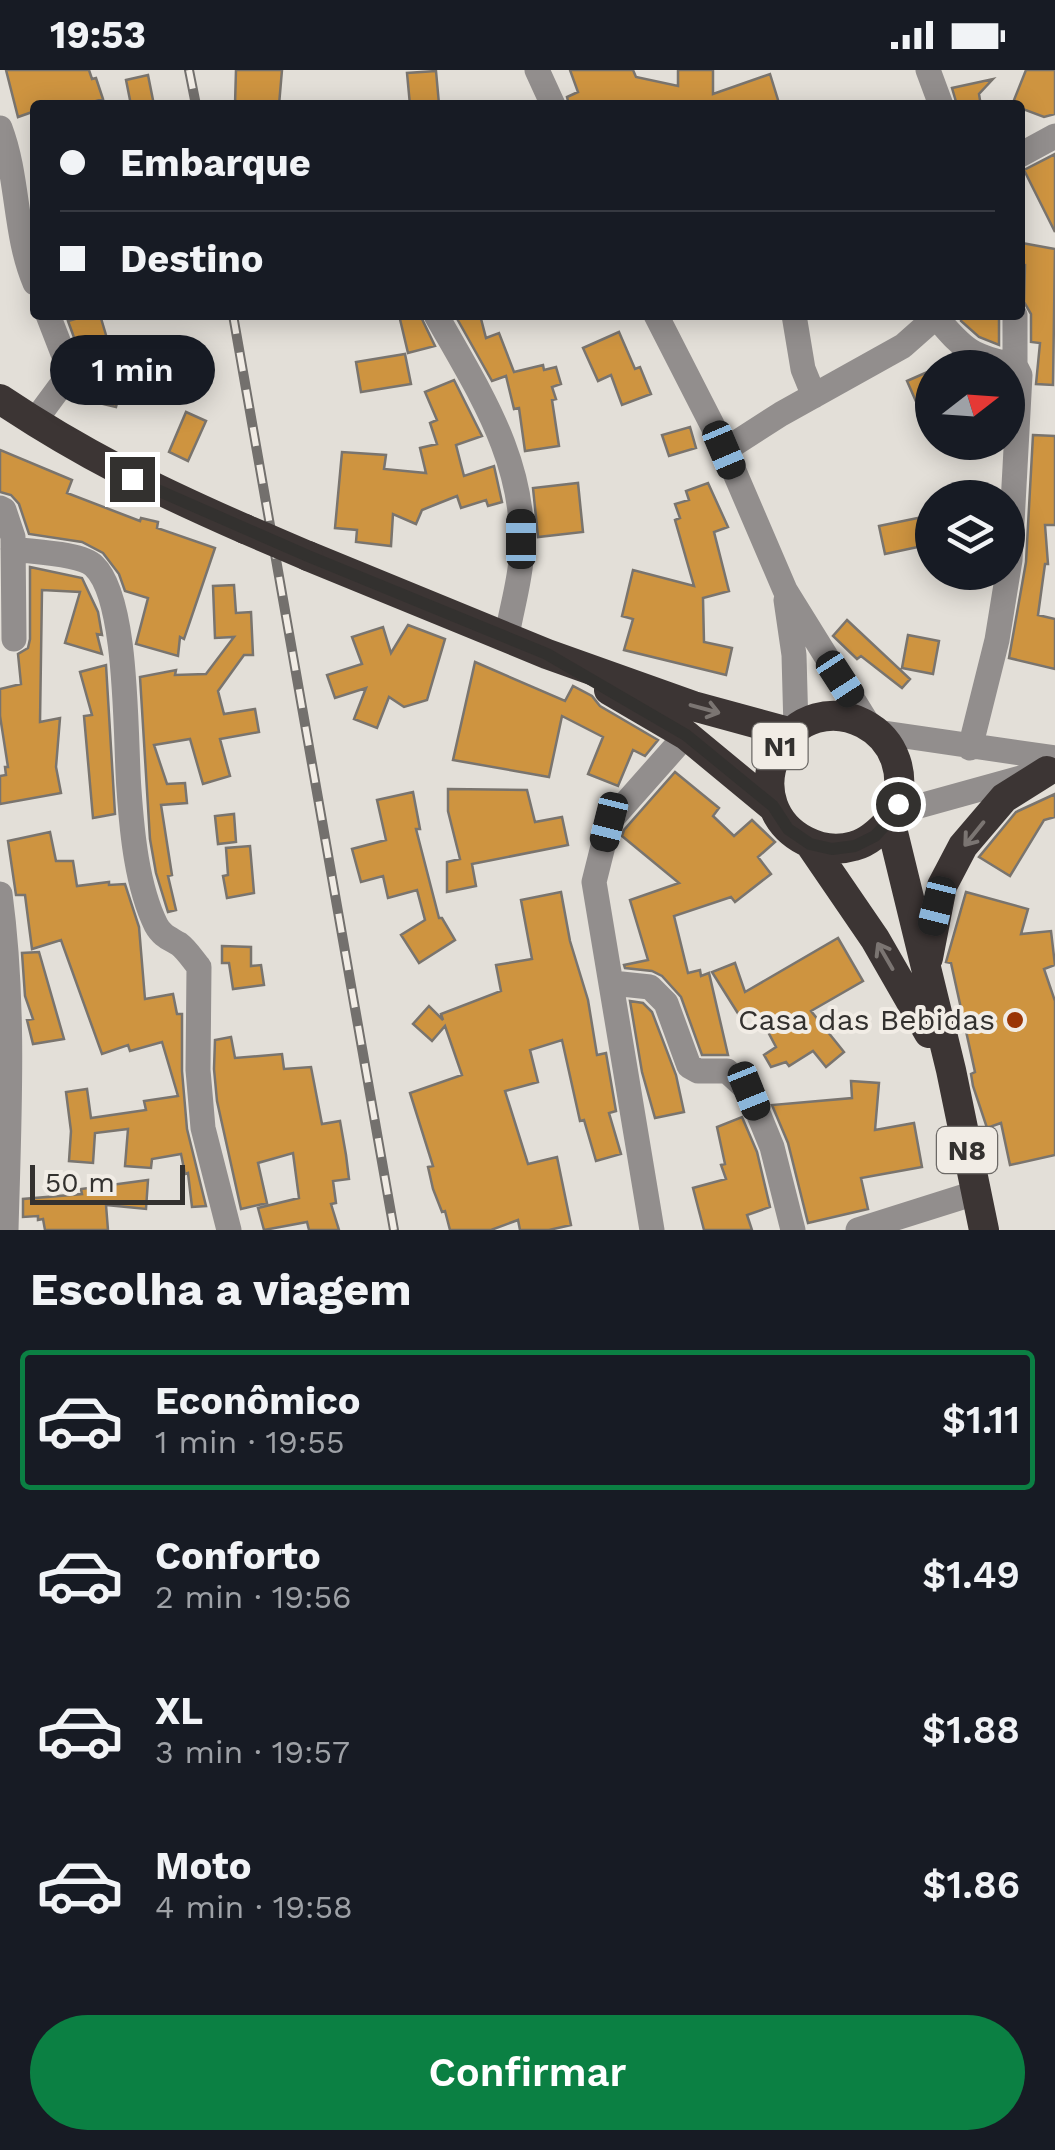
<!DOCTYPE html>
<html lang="pt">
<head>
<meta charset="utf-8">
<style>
	:root { --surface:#171b24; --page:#20242c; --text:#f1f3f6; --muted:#9ea1a6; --line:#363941; --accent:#0b8043 }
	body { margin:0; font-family:"Work Sans",sans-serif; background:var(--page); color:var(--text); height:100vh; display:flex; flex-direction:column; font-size:38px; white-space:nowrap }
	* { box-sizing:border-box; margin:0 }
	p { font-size:32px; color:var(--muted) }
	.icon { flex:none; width:55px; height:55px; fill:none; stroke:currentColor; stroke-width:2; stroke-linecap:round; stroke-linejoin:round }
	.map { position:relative; height:1160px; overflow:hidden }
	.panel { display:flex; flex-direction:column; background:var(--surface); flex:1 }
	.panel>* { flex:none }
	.hud { position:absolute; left:30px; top:30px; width:995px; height:220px; border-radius:10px; box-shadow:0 5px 25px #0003; display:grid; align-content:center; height:220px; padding:0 30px; background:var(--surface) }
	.needle { width:65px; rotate:73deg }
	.fabs { position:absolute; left:915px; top:280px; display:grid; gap:20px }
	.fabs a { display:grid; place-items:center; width:110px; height:110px; border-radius:50%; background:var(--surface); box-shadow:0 5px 25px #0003; font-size:50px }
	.scale { position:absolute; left:30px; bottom:25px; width:155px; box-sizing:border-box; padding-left:10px; border:5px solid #33312f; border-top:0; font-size:28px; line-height:35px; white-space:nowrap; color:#33312f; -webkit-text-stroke:8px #f1ece5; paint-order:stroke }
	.end { position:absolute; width:45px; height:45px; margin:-22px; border:12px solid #33312f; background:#fff; box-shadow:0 0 0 5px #fff }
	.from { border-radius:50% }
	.bubble { position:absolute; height:70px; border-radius:35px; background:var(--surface); box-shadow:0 5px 25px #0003; font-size:32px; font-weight:600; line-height:70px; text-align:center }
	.car { position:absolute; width:30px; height:60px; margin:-30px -15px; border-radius:12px; box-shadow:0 0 8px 2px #0007; background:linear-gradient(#222 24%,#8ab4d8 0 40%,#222 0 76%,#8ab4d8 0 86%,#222 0) }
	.hud b { display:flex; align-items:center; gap:35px; height:95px; font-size:38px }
	.hud b+b { border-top:2px solid var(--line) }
	.hud i { width:25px; height:25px; background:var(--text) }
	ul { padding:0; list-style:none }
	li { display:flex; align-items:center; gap:30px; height:140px; margin:0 20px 15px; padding:0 10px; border:5px solid transparent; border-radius:10px }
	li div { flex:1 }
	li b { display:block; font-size:38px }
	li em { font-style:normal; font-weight:600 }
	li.active { border-color:var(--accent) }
	li>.icon { width:90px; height:90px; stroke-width:1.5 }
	h2 { padding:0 30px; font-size:45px; line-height:120px }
	.button { display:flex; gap:20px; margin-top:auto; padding:20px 30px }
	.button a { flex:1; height:115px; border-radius:60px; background:var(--accent); color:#fff; font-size:40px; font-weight:600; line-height:115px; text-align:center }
	.status { display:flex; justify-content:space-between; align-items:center; height:70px; padding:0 50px; background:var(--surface); direction:ltr }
	.status svg { height:28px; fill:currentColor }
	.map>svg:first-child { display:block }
	.building { fill:#ce9440; stroke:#79746e; stroke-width:2.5 }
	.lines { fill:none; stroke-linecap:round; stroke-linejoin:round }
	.minor { stroke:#928e8d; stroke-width:25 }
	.highway { stroke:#3c3534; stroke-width:30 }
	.rail-casing { stroke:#73706d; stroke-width:10 }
	.rail { stroke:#f1ece5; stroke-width:6; stroke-dasharray:19; stroke-linecap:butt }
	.highway-bridge { stroke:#3c3534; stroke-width:30 }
	.oneway { stroke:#7b7572 }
	.route { stroke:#33312f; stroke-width:12 }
	.poi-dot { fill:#9a3505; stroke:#f1ece5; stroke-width:4 }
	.labels { text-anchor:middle; stroke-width:8; stroke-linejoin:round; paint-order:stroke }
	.shield { fill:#f1ece5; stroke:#6c6966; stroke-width:2.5 }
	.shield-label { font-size:28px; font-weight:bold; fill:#33312f }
	.poi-label { font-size:30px; fill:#33312f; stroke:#f1ece5; text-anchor:end }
</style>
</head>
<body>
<div class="status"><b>19:53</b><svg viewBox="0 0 49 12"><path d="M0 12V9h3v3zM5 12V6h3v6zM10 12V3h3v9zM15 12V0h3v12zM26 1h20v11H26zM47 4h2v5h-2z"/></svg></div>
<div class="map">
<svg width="1055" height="1160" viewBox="0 0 1055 1160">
	<rect width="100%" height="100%" fill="#e3dfd8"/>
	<path class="building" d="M6 0H89L92 9 96 8 103 29 83 35H35V41L18 47Z
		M236 0H282L279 35H235Z
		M570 0H633L636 7 678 16V0H713V24L770 4 778 30 760 35H569L567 27 578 22Z
		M1026 0H1055V44L1044 47 1020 38V35H1012Z
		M436 1 439 34 410 35 407 3Z
		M148 5 154 35H131L126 10Z
		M993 9 979 24 980 30 957 35 952 18Z
		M1055 84V162L1024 100Z
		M1022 173 1055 179 1053 315 1036 314 1040 273 1031 272V244L1024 232 1025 195 1020 194Z
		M89 245H100L106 265 76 273 68 251Z
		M399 245H420L435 276 408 283Z
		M455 245H480L486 268 499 263 514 302 543 295 544 300 556 297 561 314 552 317 556 329 552 330 559 376 525 381 519 338 514 339 506 306 492 311Z
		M983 245H999V275L979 267 961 251V247L983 248Z
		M619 262 635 299 640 297 651 324 622 335 611 305 598 311 583 278Z
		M405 284 411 314 361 322 356 292Z
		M156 293 180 297 175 328 152 325Z
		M103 297 125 302 116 337 95 332Z
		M932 300V368L907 311Z
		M454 310 482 366 456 375 464 406 494 396 502 432 488 436 486 430 461 438 457 426 422 440 416 454 393 444 391 476 356 472 357 460 335 458 342 382 386 385 384 399 426 403 420 378 437 374 430 353 437 350 425 322Z
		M186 342 206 351 188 391 169 382Z
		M690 357 696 378 669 386 662 365Z
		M1033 365 1055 366V455H1045L1048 494H1045L1038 545 1055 549V599L1009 588 1026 492Z
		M0 380 72 410 67 423 140 451 141 448 158 452 157 458 215 478 184 569 180 567 178 586 136 574 148 528 125 521 119 504 103 483 82 472 29 464 19 434 11 425 0 422Z
		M578 413 583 462 538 467 533 418Z
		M708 413 728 457 714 462 729 521 703 528 704 572 732 578 726 605 624 580 633 549 622 546 633 500 694 516 675 450 680 448 675 434 689 430 686 421Z
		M932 445V474L885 484 879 456Z
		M30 497 82 508 98 542 102 565 97 564 102 584 65 573 80 522 42 520 40 652 60 648 56 697 61 723 0 734V706L6 705 5 697H8L0 646V619L21 614 18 584 28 578 30 569Z
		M234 515 236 543 251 542 253 585H244L218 621 224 644 255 639 259 662 220 669 230 706 203 714 190 669 154 675 167 714 185 713 187 733 161 735 172 805 168 806 176 840 168 842 156 803 150 769 140 607 176 600 175 605 206 604 234 567 215 568 213 516Z
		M847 550 910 609 902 618 861 586 857 589 833 566Z
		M408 555 445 569 427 630 404 637 389 627 377 658 354 649 366 618 335 628 327 605 362 594 352 567 383 557 391 583Z
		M908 565 939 571 933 604 902 598Z
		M475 592 565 631 573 616 592 626 600 636 658 670 645 686 633 680 618 716 588 704 603 667 562 646 549 707 453 690Z
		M106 595 115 744 93 748 84 646 92 645 80 602Z
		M675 702 719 738 713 746 734 766 752 750 775 772 758 787 771 804 735 832 731 827 674 846 688 903 700 900 701 906 709 903 728 985H702L681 927 662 906 652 901 625 898 624 895 648 890 630 830 679 813 622 766 624 760Z
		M448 719 527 720 535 752 562 747 568 775 472 794 476 816 447 822V792L460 789 448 741Z
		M413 722 420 759H416L439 848H442L455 870 419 893 401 865 425 850 417 820 388 828 383 806 361 812 352 779 386 770 377 730Z
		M1055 724V747L1044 750 1010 806 979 787 1016 742Z
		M234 744 236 772 218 774 215 746Z
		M50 762 56 791H73L77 816 109 812V815L125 814 139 857 145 929 173 924 177 944H182V1001L187 1059 206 1136 192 1137 188 1103 185 1104 181 1084 152 1089 151 1098 125 1096 128 1059 95 1063 93 1093 69 1091 71 1061 66 1022 87 1019 91 1048 146 1040 144 1031 178 1026 162 972 130 981 128 975 102 984 61 870 32 879 25 825H16L8 771Z
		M250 776 254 823 227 828 223 806 228 805 226 778Z
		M561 822 570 871 588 930 597 985 606 983 616 1041 609 1043 621 1084 596 1091 584 1050 580 1051 562 970 530 980 538 1012 505 1021 528 1094 557 1087 571 1155 549 1160H520L518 1150 491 1160H450L445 1141 442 1142 433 1119 428 1097 433 1096 410 1023 462 1005 445 956 432 971 413 954 429 936 443 950 441 944 501 921 496 895 532 889 521 830Z
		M966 822 1028 839 1021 864 1051 861 1055 895 1044 899 1055 931V1085L1010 1095 1001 1053 987 1058 973 1016 971 1004 975 1002 951 893 946 892Z
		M838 868 863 911 811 941 844 982 826 997 813 981 789 996 786 992 771 997 764 985 776 977 757 941 739 945 712 902 735 893 745 922Z
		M222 876 251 877V896L261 895 264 915 233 919 229 893H222Z
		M39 882 64 969 33 974 27 950 33 949 25 926 22 883Z
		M630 931 643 933 652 942 676 1005 684 1042 655 1048 642 1002Z
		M231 967 235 988 282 984 284 999 311 997 322 1054 340 1051 346 1085 349 1109 333 1111 336 1133 331 1134 339 1160H309L307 1152 264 1160 258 1138 299 1128 293 1083 258 1093 267 1133 241 1139 217 1031 214 999 215 970Z
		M851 1011 879 1013 875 1060 914 1053 922 1097 861 1108 868 1139 808 1153 788 1073 772 1035 852 1028Z
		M742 1047 757 1082 770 1137 747 1145 752 1160H704L693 1118 726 1109 721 1095 725 1094 717 1057Z
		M148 1110 146 1139 106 1135 108 1160H45L43 1149 38 1150V1146L23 1147V1129L82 1124 81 1119Z"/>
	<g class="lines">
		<path class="minor" d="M537 0 553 35
			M928 0 941 35
			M0 58C19 108 14 164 35 213
			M1020 85 1055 66
			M436 245C480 323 529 396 521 490 519 515 511 541 507 566
			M656 245 725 380 785 520 870 657
			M794 245 803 299 814 326
			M937 248C963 279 973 288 1015 295L1020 305 1010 490 997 570 970 678
			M1015 295V245
			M34 352 68 306 69 299 48 245
			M725 380 781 344 903 276 938 245
			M0 438 4 440 13 467 14 569
			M13 479C33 482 81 483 94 496 129 529 125 671 129 720 132 763 137 816 156 855 162 866 169 868 179 874 187 880 193 890 199 897L198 1000 203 1058 229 1160
			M786 530 794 585 796 659
			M877 662 1055 688
			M894 743 1031 705
			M0 824C15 935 9 1048 6 1160
			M612 913 650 917 666 933 689 996 698 1001H727L749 1021 772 1077 793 1160
			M652 1160 594 812 609 752 686 665
			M858 1160 975 1123"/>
		<path class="highway" d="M0 329C82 384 156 420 245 459
			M308 486 547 584 693 636 792 663
			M609 620 686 665 773 737
			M890 750C880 761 869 772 854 776 821 786 784 766 773 735 767 718 769 699 777 683 814 606 933 659 890 750L951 1000 984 1160
			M810 774 875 869 929 963
			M928 888 942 816 963 776 1004 728 1047 701"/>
		<defs>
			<path id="rail" d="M189 0 196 35
				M233 245 394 1160"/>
		</defs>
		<use href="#rail" class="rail-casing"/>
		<use href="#rail" class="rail"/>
		<path class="highway-bridge" d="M245 459 308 486"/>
	</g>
	<defs><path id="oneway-shaft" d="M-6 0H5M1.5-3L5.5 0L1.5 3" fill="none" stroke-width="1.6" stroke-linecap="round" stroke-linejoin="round" transform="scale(2.5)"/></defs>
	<g class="oneway">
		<use href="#oneway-shaft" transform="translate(705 639) rotate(15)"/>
		<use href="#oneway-shaft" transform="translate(974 764) rotate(129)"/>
		<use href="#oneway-shaft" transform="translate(885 886) rotate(-120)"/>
	</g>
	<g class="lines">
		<path class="route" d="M132 409 308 486 547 584 686 665 773 736 788 759 810 774 832 779 855 776 875 766 890 750 898 734"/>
	</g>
	<circle class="poi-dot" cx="1015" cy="950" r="10"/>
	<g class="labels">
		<g class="shield">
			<rect x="752.5" y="653" width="55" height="46" rx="8"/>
			<rect x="937" y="1057" width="60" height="46" rx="8"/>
		</g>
		<g class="shield-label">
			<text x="780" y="686">N1</text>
			<text x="967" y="1090">N8</text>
		</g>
		<g class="poi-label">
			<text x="995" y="960">Casa das Bebidas</text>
		</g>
	</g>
</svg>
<div class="fabs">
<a><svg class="needle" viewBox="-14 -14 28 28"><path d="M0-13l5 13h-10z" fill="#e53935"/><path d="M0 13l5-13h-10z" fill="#9ea1a6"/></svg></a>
<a><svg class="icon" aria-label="layers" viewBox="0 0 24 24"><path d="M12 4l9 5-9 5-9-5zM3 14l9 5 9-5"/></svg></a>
</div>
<div class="scale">50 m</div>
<i class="end from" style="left:898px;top:734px"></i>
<i class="end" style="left:132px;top:409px"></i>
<div class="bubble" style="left:50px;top:265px;width:165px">1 min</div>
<i class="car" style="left:724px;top:380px;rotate:157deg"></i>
<i class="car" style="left:521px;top:469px;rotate:0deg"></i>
<i class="car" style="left:840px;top:609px;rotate:147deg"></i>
<i class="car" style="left:609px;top:752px;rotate:194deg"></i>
<i class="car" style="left:937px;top:836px;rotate:194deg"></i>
<i class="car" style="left:749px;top:1021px;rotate:158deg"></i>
<div class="hud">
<b><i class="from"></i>Embarque</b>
<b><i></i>Destino</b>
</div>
</div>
<section class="panel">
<h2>Escolha a viagem</h2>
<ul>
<li class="active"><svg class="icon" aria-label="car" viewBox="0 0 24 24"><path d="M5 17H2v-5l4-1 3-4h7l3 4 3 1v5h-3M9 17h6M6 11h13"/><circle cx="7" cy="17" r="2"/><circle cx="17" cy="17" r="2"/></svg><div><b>Econômico</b><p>1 min · 19:55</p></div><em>$1.11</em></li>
<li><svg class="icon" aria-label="car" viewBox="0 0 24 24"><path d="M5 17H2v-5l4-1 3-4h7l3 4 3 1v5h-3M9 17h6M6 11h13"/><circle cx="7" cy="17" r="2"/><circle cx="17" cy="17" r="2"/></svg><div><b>Conforto</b><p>2 min · 19:56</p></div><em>$1.49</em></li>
<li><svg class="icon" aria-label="car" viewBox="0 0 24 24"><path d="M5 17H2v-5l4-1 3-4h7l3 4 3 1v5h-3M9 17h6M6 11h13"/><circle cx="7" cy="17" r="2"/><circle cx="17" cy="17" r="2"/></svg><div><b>XL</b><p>3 min · 19:57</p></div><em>$1.88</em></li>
<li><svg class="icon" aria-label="car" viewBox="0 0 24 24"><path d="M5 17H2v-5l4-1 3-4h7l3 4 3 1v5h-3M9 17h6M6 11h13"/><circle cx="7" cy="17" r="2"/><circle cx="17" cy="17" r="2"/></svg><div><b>Moto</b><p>4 min · 19:58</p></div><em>$1.86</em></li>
</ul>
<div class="button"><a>Confirmar</a></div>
</section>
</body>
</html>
